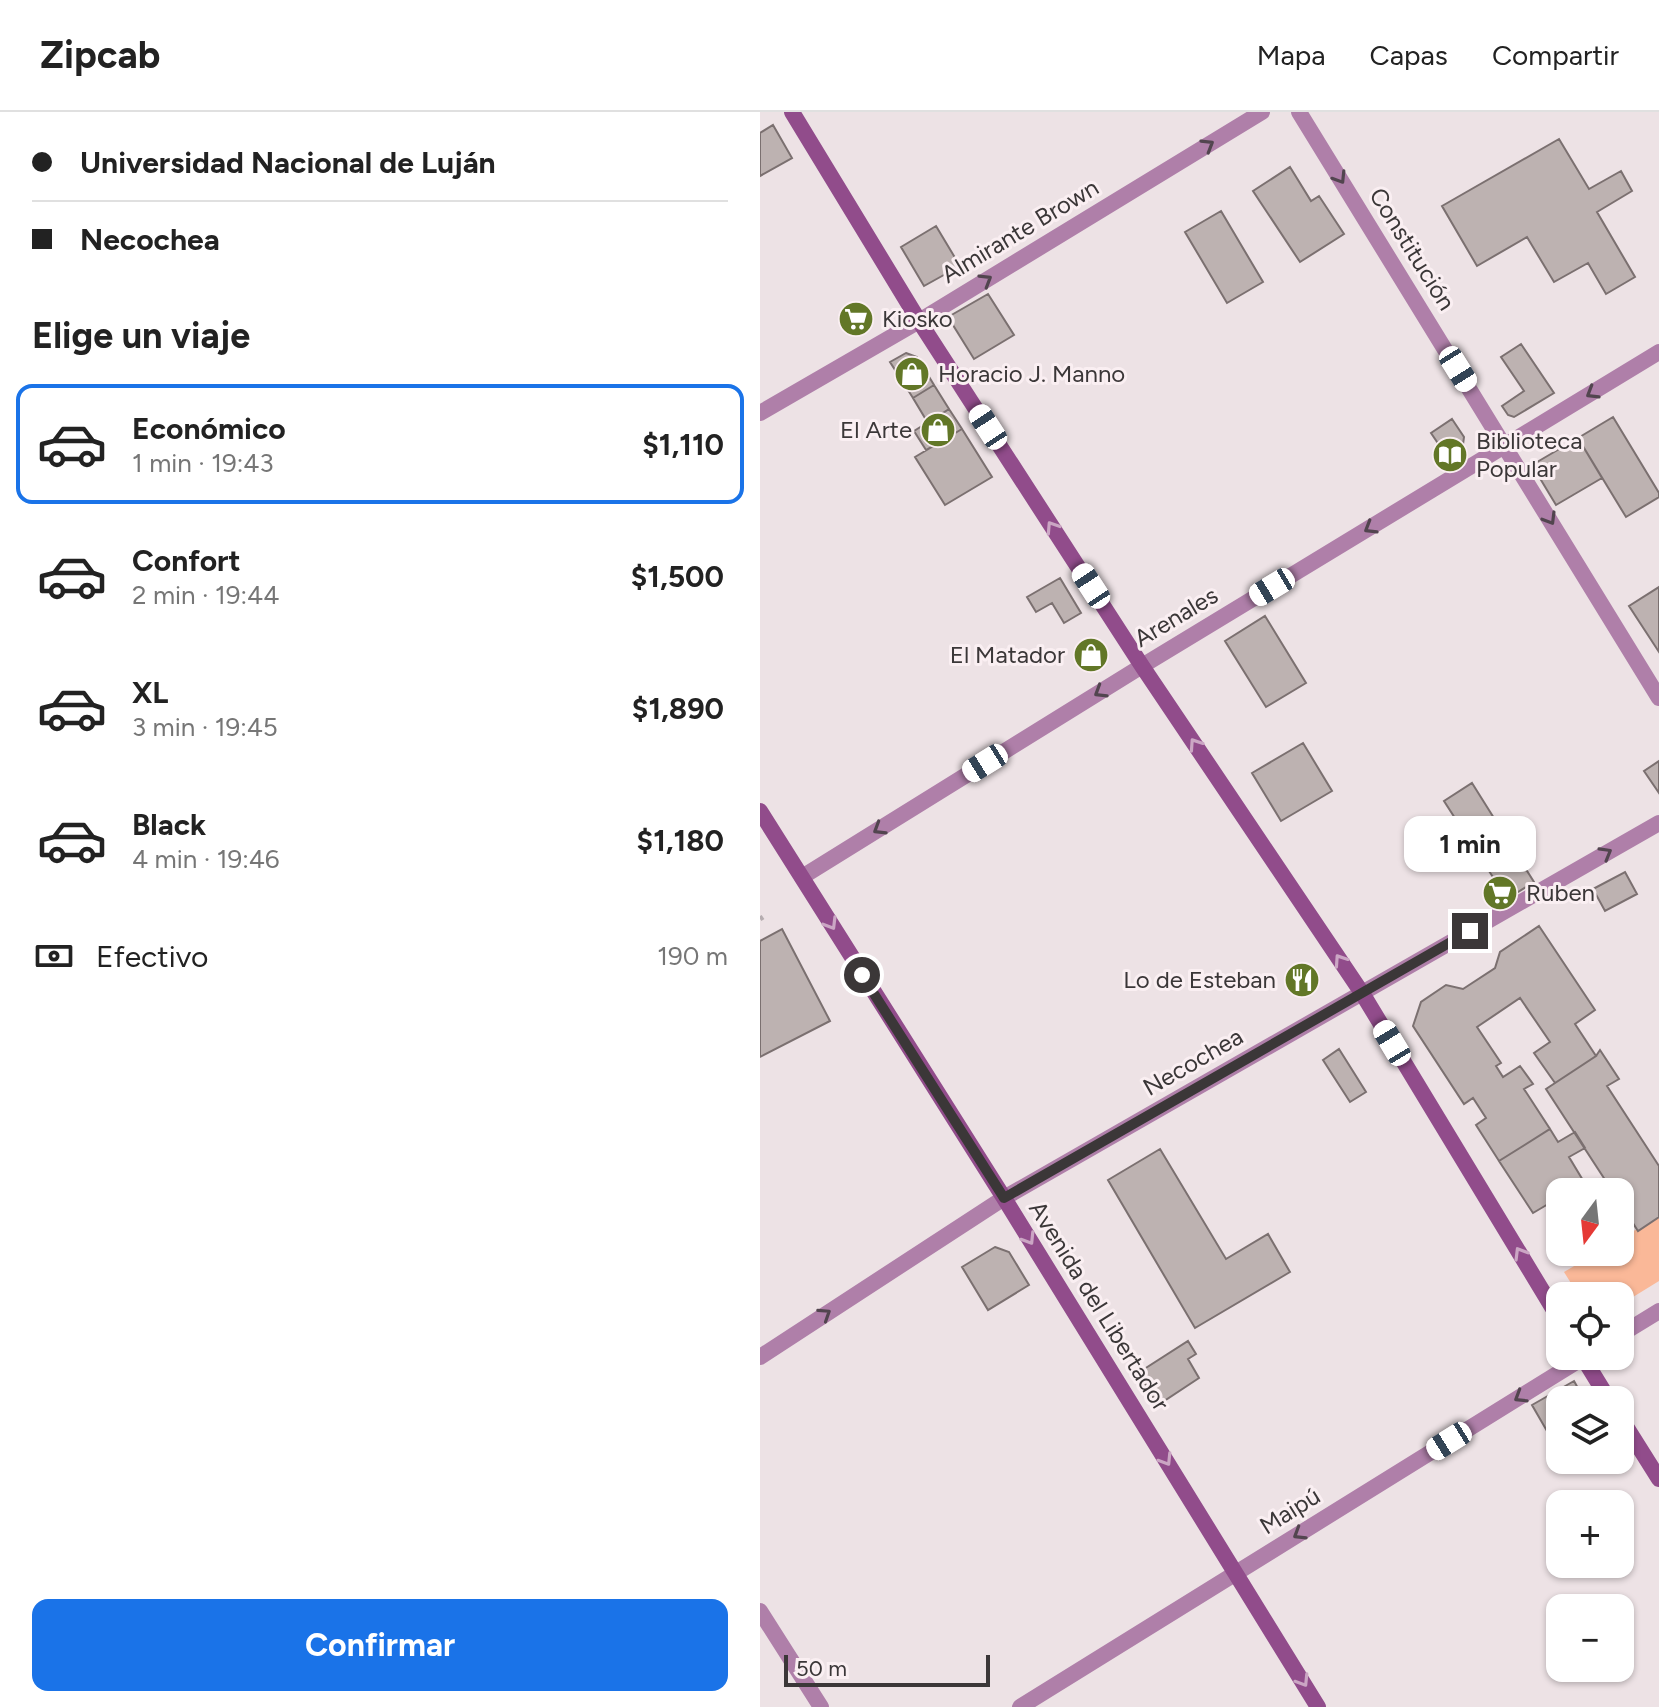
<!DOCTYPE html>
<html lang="es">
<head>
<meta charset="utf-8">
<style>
	:root { --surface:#fff; --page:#f2f2f2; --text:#222; --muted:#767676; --line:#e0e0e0; --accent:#1a73e8 }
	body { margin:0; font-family:Figtree,sans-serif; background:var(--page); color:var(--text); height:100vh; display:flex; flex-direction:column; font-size:30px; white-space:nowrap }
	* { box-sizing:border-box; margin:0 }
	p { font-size:26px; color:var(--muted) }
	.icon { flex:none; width:44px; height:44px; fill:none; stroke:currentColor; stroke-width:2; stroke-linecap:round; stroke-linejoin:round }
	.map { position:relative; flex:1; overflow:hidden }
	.drawer { display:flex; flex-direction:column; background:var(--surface); width:760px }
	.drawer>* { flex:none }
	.banner { display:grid; align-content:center; height:176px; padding:0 32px; background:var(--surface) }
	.needle { width:52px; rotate:195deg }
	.fabs { position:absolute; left:786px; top:1066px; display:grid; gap:16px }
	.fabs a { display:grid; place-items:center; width:88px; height:88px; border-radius:16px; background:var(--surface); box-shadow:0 2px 6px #0004; font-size:40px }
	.scale { position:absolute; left:24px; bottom:20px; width:206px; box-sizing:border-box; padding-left:8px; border:4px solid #3b3738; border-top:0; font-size:22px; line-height:28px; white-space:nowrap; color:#3b3738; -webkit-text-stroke:6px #faeff2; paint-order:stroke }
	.end { position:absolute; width:36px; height:36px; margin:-18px; border:10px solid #3b3738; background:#fff; box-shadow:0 0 0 4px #fff }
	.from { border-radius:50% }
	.bubble { position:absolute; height:56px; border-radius:16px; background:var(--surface); box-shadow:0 2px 6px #0004; font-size:26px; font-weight:700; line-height:56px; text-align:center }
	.car { position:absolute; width:24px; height:48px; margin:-24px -12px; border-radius:10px; box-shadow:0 0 6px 2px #0007; background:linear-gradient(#fff 24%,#345 0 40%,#fff 0 76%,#345 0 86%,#fff 0) }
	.banner b { display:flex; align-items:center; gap:28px; height:76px; font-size:30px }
	.banner b+b { border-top:2px solid var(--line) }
	.banner i { width:20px; height:20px; background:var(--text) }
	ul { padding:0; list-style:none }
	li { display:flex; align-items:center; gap:24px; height:120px; margin:0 16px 12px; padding:0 16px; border:4px solid transparent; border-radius:16px }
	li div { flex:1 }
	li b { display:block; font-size:30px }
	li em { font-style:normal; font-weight:700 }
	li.on { border-color:var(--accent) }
	li>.icon { width:72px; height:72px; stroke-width:1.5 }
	h2 { padding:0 32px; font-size:36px; line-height:96px }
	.pay { display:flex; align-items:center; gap:20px; height:88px; padding:0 32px; font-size:30px }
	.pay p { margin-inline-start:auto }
	.cta { display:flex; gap:16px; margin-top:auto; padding:16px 32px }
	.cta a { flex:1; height:92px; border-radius:16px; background:var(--accent); color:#fff; font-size:32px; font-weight:700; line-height:92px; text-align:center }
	header { display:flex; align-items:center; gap:48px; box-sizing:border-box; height:112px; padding:0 40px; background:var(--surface); border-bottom:2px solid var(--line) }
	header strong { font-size:38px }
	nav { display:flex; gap:44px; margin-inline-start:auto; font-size:28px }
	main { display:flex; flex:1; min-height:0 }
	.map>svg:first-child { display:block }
	.green { fill:#fab898 }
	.building { fill:#bdb2b1; stroke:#7b7070; stroke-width:2 }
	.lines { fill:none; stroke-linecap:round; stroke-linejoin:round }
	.path { stroke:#b6adb0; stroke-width:5; stroke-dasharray:8 4; stroke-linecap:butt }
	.minor { stroke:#af7fa9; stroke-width:16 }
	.secondary { stroke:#914c8b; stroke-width:16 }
	.oneway { stroke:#52454f }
	.oneway2 { stroke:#cba6c4 }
	.route { stroke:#3b3738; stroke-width:10 }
	.labels { text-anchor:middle; stroke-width:6; stroke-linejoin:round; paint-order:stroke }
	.street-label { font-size:24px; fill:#3b3738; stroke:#faeff2 }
	.poi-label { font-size:24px; fill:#3b3738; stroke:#faeff2; text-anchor:start }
</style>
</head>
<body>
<header>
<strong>Zipcab</strong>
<nav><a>Mapa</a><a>Capas</a><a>Compartir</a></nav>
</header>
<main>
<section class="drawer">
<div class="banner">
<b><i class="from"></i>Universidad Nacional de Luján</b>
<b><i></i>Necochea</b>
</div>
<h2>Elige un viaje</h2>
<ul>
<li class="on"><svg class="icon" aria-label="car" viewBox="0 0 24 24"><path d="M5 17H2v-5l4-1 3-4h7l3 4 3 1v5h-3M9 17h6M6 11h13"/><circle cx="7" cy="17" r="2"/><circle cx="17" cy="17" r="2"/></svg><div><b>Económico</b><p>1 min · 19:43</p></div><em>$1,110</em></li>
<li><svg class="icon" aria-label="car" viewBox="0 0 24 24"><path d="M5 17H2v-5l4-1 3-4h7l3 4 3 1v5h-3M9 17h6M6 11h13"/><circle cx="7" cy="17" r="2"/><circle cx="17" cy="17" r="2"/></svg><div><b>Confort</b><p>2 min · 19:44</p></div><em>$1,500</em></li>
<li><svg class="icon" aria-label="car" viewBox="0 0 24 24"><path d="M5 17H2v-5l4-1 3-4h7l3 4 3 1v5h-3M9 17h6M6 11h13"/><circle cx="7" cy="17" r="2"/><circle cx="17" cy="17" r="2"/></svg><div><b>XL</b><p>3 min · 19:45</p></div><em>$1,890</em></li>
<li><svg class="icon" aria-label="car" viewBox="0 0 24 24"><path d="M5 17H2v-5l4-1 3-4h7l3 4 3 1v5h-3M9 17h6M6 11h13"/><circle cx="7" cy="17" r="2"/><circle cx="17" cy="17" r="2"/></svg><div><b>Black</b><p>4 min · 19:46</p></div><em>$1,180</em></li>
</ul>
<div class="pay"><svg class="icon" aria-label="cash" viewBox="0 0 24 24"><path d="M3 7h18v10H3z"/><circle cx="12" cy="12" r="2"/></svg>Efectivo<p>190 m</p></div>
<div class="cta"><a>Confirmar</a></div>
</section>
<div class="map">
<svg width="899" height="1595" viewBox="0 0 899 1595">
	<rect width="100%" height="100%" fill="#ede2e5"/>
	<path class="green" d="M899 1104V1169L860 1193V1184H819L804 1160 838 1140H860V1127Z"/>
	<path class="building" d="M13 13 32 46 0 64V21Z
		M799 27 829 77 861 59 872 79 837 100 875 165 846 182 828 151 794 170 767 125 717 154 682 94Z
		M530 55 551 89 559 84 584 122 540 150 493 79Z
		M461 99 503 170 467 191 425 120Z
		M176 114 200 154 164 174 141 135Z
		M228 182 254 223 214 247 188 205Z
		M761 232 794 281 754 305 748 303 742 294 764 279 741 245Z
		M146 241 157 245 174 273 153 286 130 250Z
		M174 273 189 297 168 311 153 286Z
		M189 297 202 317 166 338 154 319Z
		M853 305 899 381V385L866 405 818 326Z
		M692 307 704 325 702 340 690 349 671 321Z
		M202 317 232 365 185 393 155 345Z
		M818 326 842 366 796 393 772 353Z
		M300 466 321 501 304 511 292 491 276 500 267 485Z
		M899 475V540L869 494Z
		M505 504 546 571 506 595 465 529Z
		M334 527 347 546 328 559 315 539Z
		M543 631 572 679 521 709 492 661Z
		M899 649V681L884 659Z
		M712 671 774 770 747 787 684 689Z
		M865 760 877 782 845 799 833 777Z
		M779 814 835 898 815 912 836 944 795 971 774 941 790 930 760 886 717 915 741 951 736 954 743 965 760 954 773 972 764 977 790 1017 739 1049 716 1013 726 1006 713 986 704 992 653 914 661 890 686 873 703 877 735 856 740 840Z
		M22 817 70 909 0 945V829Z
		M579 937 606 980 590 990 563 948Z
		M840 938 859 967 847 974 899 1054V1105L878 1119 860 1091V1080H853L786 977 836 944Z
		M790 1017 798 1030 815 1020 825 1036 809 1045 824 1070 808 1080H800V1085L773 1101 739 1049Z
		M400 1037 466 1147 508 1122 530 1160 435 1216 348 1068Z
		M235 1135 249 1140 269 1173 228 1198 202 1155Z
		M428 1229 436 1242 428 1247 439 1266 398 1293 378 1261Z
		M814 1269 824 1287 800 1288V1321L791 1326 772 1293Z"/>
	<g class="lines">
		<path class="path" d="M0 807 3 805"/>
		<path class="minor" d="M539 0 899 586
			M0 301 159 209 502 0
			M42 765 382 554 899 240
			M860 1223 899 1199
			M0 1245 244 1086 899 711
			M0 1499 61 1595
			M260 1595 826 1244"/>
		<path class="secondary" d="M32 0 159 209 382 554 602 881 800 1208
			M0 699 244 1086 558 1595
			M822 1244 849 1288
			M860 1305 899 1367"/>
	</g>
	<defs><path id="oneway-chevron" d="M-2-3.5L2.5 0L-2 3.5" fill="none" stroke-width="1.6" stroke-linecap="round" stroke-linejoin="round" transform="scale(2)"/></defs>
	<g class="oneway">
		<use href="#oneway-chevron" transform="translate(448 33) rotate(-31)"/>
		<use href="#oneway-chevron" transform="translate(580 66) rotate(58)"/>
		<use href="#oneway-chevron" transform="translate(226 168) rotate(-31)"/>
		<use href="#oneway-chevron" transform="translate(832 281) rotate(149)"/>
		<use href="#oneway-chevron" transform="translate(790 407) rotate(59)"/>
		<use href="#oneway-chevron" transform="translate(610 416) rotate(149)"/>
		<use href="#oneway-chevron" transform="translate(340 580) rotate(148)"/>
		<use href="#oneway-chevron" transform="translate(119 717) rotate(148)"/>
		<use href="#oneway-chevron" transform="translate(846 741) rotate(-30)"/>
		<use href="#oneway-chevron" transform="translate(65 1202) rotate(-33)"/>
		<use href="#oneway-chevron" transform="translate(760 1285) rotate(148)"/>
		<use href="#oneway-chevron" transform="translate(539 1422) rotate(148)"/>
	</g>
	<g class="oneway2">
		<use href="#oneway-chevron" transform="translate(292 415) rotate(-123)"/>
		<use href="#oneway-chevron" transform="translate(435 632) rotate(-124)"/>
		<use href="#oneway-chevron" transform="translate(71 812) rotate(59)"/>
		<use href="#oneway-chevron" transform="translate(580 848) rotate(-124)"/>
		<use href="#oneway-chevron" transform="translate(269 1127) rotate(58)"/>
		<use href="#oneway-chevron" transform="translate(760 1141) rotate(-121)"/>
		<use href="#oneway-chevron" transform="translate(406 1348) rotate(58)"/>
		<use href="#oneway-chevron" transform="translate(543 1569) rotate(58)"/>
	</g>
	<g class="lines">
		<path class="route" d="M102 863 244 1086 710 819"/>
	</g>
	<defs>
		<symbol id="supermarket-disc" viewBox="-11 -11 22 22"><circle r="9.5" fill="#627727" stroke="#faeff2"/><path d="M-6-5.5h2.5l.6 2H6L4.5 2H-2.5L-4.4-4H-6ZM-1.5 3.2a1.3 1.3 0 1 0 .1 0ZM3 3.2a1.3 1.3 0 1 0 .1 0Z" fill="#fff"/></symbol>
		<symbol id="shop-disc" viewBox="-11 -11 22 22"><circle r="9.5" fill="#627727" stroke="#faeff2"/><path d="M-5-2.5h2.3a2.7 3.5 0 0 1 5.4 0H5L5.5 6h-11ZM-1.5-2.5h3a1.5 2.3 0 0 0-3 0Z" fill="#fff"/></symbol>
		<symbol id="library-disc" viewBox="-11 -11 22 22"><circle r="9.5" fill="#627727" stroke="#faeff2"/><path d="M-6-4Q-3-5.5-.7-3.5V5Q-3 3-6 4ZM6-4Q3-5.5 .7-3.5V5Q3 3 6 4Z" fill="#fff"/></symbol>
		<symbol id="restaurant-disc" viewBox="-11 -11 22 22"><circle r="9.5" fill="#627727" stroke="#faeff2"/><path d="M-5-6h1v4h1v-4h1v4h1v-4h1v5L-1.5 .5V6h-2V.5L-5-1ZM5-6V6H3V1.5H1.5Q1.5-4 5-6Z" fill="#fff"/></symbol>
	</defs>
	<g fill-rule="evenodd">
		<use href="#supermarket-disc" x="76" y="187" width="40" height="40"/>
		<use href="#shop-disc" x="132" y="242" width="40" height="40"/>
		<use href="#shop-disc" x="158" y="298" width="40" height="40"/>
		<use href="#library-disc" x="670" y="323" width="40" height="40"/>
		<use href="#shop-disc" x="311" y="523" width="40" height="40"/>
		<use href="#supermarket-disc" x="720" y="761" width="40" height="40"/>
		<use href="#restaurant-disc" x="522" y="848" width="40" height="40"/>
	</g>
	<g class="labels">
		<g class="street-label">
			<text transform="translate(260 119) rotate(-31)" y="8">Almirante Brown</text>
			<text transform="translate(652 137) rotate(58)" y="8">Constitución</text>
			<text transform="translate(416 505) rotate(-31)" y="8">Arenales</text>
			<text transform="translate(433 950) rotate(-30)" y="8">Necochea</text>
			<text transform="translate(339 1194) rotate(58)" y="8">Avenida del Libertador</text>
			<text transform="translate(530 1399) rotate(-32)" y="8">Maipú</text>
		</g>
		<g class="poi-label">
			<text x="122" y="215">Kiosko</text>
			<text x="178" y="270">Horacio J. Manno</text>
			<text x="152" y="326" text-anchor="end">El Arte</text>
			<text x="716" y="337">Biblioteca<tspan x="716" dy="28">Popular</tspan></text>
			<text x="305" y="551" text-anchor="end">El Matador</text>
			<text x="766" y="789">Ruben</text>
			<text x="516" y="876" text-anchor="end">Lo de Esteban</text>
		</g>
	</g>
</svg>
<div class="fabs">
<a><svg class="needle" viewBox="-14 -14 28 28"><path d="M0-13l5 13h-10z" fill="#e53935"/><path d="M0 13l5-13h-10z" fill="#767676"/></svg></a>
<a><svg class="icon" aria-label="locate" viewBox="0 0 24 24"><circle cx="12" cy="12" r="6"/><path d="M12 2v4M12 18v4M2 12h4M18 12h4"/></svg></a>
<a><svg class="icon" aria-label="layers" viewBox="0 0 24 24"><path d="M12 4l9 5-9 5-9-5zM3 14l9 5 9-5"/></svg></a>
<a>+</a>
<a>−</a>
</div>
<div class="scale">50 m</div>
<i class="end from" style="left:102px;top:863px"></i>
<i class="end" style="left:710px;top:819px"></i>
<div class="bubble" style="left:644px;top:704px;width:132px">1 min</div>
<i class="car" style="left:698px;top:257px;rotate:148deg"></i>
<i class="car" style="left:228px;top:315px;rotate:327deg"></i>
<i class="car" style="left:331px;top:474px;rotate:327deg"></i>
<i class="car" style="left:512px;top:475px;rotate:239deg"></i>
<i class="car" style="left:225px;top:651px;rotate:238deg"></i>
<i class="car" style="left:632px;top:931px;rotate:329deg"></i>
<i class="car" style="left:689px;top:1329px;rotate:238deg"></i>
</div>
</main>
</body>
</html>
